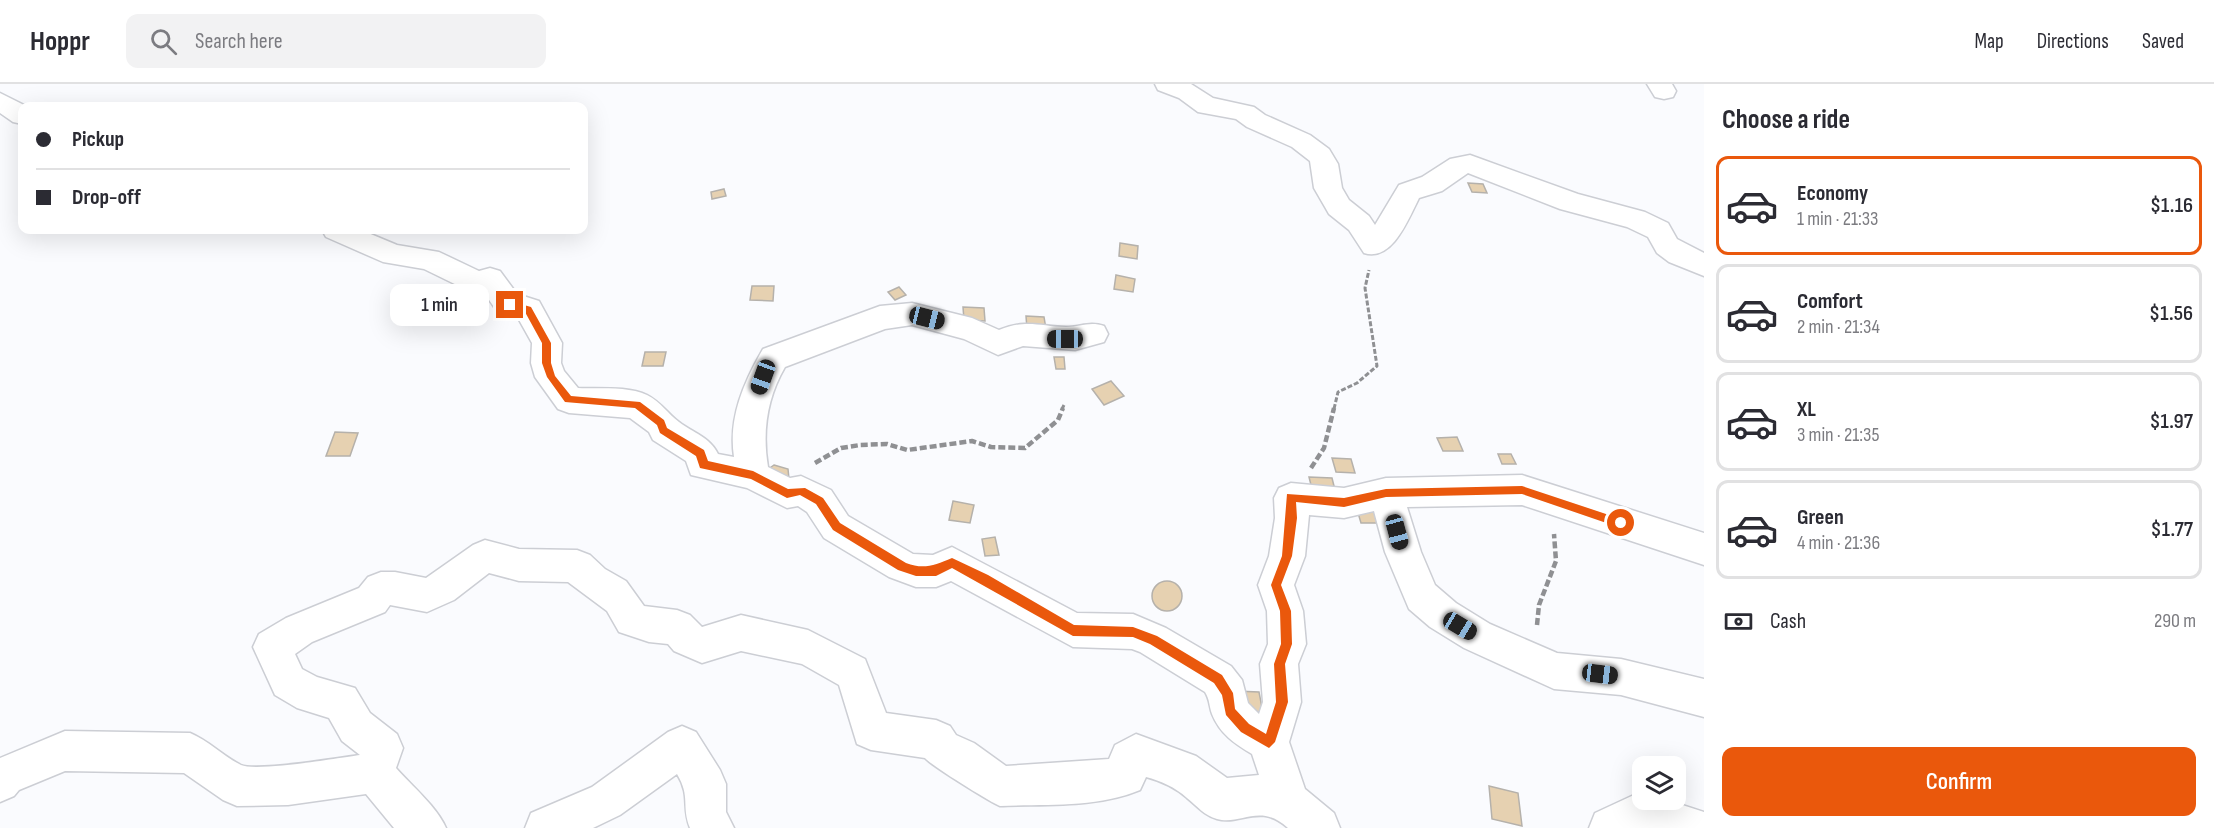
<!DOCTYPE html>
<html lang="en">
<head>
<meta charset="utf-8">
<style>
	:root { --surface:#fff; --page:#f2f2f3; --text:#2b2b33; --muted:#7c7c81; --line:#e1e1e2; --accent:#ea580c }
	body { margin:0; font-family:"Sofia Sans Condensed",sans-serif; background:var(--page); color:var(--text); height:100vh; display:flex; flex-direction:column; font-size:22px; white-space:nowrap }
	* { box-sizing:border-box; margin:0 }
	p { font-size:20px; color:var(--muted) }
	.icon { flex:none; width:33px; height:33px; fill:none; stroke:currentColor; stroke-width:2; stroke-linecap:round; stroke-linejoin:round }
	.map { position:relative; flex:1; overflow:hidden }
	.panel { display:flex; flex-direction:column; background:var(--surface); width:510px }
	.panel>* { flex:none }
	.guide { position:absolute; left:18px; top:18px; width:570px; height:132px; border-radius:12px; box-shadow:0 6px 24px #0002; display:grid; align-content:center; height:132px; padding:0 18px; background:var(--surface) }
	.tools { position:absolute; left:1632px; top:672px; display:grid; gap:12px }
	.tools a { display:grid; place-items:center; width:54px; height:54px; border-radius:12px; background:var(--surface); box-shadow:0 6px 24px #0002; font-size:30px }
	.end { position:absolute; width:27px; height:27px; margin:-14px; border:8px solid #ea580c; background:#fff; box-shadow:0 0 0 3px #fff }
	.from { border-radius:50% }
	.bubble { position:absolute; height:42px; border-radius:12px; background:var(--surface); box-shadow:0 6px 24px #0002; font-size:20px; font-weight:600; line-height:42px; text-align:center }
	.car { position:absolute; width:18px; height:36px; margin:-18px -9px; border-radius:8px; box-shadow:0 0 4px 2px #0007; background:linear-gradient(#222 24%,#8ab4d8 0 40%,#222 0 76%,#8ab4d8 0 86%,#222 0) }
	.guide b { display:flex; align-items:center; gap:21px; height:57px; font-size:22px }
	.guide b+b { border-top:2px solid var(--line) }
	.guide i { width:15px; height:15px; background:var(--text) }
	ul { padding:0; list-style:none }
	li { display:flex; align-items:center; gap:18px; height:99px; margin:0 12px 9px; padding:0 6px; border:3px solid var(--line); border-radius:12px }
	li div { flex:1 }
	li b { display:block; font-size:22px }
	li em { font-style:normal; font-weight:600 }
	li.current { border-color:var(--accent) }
	li>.icon { width:54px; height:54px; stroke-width:1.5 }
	h2 { padding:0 18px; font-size:27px; line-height:72px }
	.pay { display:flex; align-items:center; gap:15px; height:66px; padding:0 18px; font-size:22px }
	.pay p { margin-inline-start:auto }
	.primary-button { display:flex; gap:12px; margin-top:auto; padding:12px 18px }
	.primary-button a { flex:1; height:69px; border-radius:12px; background:var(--accent); color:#fff; font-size:24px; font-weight:600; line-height:69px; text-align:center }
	header { display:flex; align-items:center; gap:36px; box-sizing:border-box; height:84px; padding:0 30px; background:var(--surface); border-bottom:2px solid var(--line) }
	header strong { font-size:28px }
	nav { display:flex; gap:33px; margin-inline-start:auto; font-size:21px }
	.search { width:420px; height:54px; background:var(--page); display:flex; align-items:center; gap:15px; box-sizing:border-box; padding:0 21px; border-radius:12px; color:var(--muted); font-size:22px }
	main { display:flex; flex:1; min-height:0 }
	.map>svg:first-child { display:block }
	.building { fill:#e6d1b1; stroke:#b5b1ab; stroke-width:1.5 }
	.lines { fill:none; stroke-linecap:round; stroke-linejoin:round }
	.street-casing { stroke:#ccced4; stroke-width:3 }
	.path-far1 { stroke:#8f9093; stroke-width:3; stroke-dasharray:5 2; stroke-linecap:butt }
	.path { stroke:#8f9093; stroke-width:4.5; stroke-dasharray:7 3; stroke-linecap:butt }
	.street { fill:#fff; fill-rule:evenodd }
	.route { fill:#ea580c }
</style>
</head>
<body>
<header>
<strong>Hoppr</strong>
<div class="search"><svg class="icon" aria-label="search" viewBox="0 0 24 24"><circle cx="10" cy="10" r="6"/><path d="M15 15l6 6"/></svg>Search here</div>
<nav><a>Map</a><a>Directions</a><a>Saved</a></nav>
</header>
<main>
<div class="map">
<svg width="1704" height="744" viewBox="0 0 1704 744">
	<rect width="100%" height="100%" fill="#fafbfe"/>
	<path class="building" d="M1468 99 1483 100 1487 109 1472 108Z
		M724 105 726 112 712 115 711 108Z
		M1120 159 1138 162 1137 175 1119 172Z
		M1116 191 1135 195 1133 208 1114 205Z
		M752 202H774L773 217 750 216Z
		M899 203 906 211 895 216 888 208Z
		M963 223 984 224 985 237 964 236Z
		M1026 232 1044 233 1046 245H1027Z
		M645 268H666L663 282H642Z
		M1054 273H1064L1065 285H1056Z
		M1111 297 1124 312 1104 321 1092 305Z
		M335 348 358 349 350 372H326Z
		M1457 353 1463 367H1443L1437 354Z
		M1498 370H1511L1516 380H1502Z
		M1332 374 1351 375 1355 389 1336 388Z
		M774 381 788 385 789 395 767 386Z
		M1309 393 1332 394 1337 414 1314 413Z
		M953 417 974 421 970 439 949 436Z
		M1356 422H1379L1385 439H1361Z
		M995 453 999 471 985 472 982 455Z
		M1152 512a15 15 0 1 1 30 0a15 15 0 1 1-30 0Z
		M1235 607 1259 608 1264 634 1239 632Z
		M1489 702 1518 709 1522 742 1492 735Z"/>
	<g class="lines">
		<defs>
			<path id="street" d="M1155 0H1191L1213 14 1254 23 1265 31 1310 51 1329 65 1338 80 1342 104 1349 116 1369 132 1375 141 1399 101 1422 93 1450 75 1470 71 1578 110 1645 128 1668 139 1677 155 1704 169V192L1669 178 1657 169 1648 153 1627 143 1560 125 1468 89 1442 107 1419 114C1408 136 1392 178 1364 169L1349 146 1329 130 1325 123 1314 104 1310 77 1292 63 1247 43 1236 35 1198 28 1179 14 1158 6Z
				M1647 0H1672L1676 7 1673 13 1664 15 1655 13Z
				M0 9 26 22H22V40L13 38 0 29Z
				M322 146H361L397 161 439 168 479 187 490 184 500 187 517 210 539 217 562 259 561 279 564 287 578 304C599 305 628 302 647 311 661 318 668 330 679 338 693 349 710 353 718 370L734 373C728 334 744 298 763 265L880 222 912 219 972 234 999 246C1026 235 1039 242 1066 243 1080 243 1090 237 1104 242L1108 250 1104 258 1075 266 1023 262 998 271 964 255 912 241 885 245 785 283C767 314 762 347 768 383L790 394 801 392 831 406 848 432 913 470 933 471 952 463 1077 529 1133 530 1166 544 1231 582 1242 596 1248 619 1259 630 1263 618 1260 580 1268 560 1267 527 1258 501 1269 472 1275 434 1274 414 1279 404 1291 399 1344 404 1386 394 1522 391 1704 449V481L1522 421 1407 423 1421 468 1435 501 1456 519 1490 540 1557 569 1621 575 1704 595V633L1621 611 1554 605 1464 564 1430 543 1409 525 1385 468 1374 427 1344 434 1309 431 1305 472 1294 501 1303 527 1306 560 1298 580 1301 618 1289 658 1305 705 1334 729 1340 744H1288C1260 718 1240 742 1217 735 1205 732 1197 722 1187 714 1175 703 1161 697 1146 693L1140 706C1097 724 1046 720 1000 722 990 718 929 680 925 674L871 666 857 660 839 601 802 580 741 567 702 579 674 567 668 560 649 558 619 548 607 527 568 498 519 497 489 489 454 516 427 528 390 521 385 528 312 558 295 570 302 585 317 593 355 604 370 629 397 650 403 664 396 684C412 702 437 723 446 744H394L366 710 288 721 237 722 223 716 184 689 65 687 19 706 14 712 0 718V674L65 647 190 649C209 657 223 672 241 681 257 688 338 674 360 671L342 657 329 634 297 624 275 611 253 563 259 550 286 534 359 504 368 493 381 488H395L426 494 473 461 485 456 519 465 577 466 590 471 605 485 626 497 644 522 677 526 690 531 702 543 741 531 808 546 865 575 886 629 936 636 950 642 956 651 974 659 1006 682 1109 675 1115 661 1136 650 1196 672 1227 694 1259 691 1252 670C1235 660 1220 650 1212 630 1209 622 1210 616 1205 608L1140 568 1132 565 1073 563 951 497 936 503H916L889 493 824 454 807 428 798 422 787 424 747 404 691 391 686 377 653 356 649 348 630 334 569 329 558 325 535 293 531 279 532 259 518 234 496 226 483 207 467 206 424 185 383 178 326 153Z
				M682 642 696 648 720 686 726 700V728L734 744H690C681 722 691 713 677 690L620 731 593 744H525L531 729 592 703 668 648Z
				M1636 710H1642V716H1667L1704 728V744H1589L1595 729Z"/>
		</defs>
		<use href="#street" class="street-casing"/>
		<path class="path-far1" d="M1062 325 1064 321
			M1334 325 1338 308 1357 299 1377 282 1365 204 1369 186"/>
		<path class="path" d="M815 379 841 364 860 361 887 360 907 366 972 357 991 363 1025 364 1058 336 1063 324
			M1311 384 1324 364 1334 324
			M1537 541 1539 521 1556 477 1554 450"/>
		<use href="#street" class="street"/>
	</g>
	<path class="route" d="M510 217 531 223 551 259V279L555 292 571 312 640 318 664 336 667 344 704 366 708 377 753 387 788 405 805 404 823 414 840 439 906 479C924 486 935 481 952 474L988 491 1074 541 1133 543 1157 552 1222 591 1233 609 1235 625 1249 640 1266 650 1276 618 1274 580 1281 560 1280 527 1271 501 1282 472 1287 410 1344 414 1386 405 1522 402 1621 435 1626 439 1621 444 1522 410 1386 413 1344 423 1296 418 1297 434 1292 472 1281 501 1291 527 1292 560 1285 580 1288 618 1275 658 1269 664 1241 648 1226 631 1222 611 1214 599 1150 560 1133 553 1073 552 952 484 936 492H916L898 486 833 446 816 420 800 411 787 414 751 395 700 384 696 372 660 349 657 341 635 324 565 318 547 293 542 279V259L525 228 507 223V218Z"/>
</svg>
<div class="tools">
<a><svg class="icon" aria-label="layers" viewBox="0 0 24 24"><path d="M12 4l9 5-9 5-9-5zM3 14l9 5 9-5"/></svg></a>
</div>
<i class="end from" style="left:1621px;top:439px"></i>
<i class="end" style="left:510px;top:221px"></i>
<div class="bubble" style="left:390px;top:200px;width:99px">1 min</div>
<i class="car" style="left:927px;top:234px;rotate:104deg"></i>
<i class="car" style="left:1065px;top:255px;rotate:270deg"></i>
<i class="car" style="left:763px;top:293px;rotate:200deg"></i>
<i class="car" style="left:1397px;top:448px;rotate:165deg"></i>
<i class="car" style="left:1460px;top:542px;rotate:121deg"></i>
<i class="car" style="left:1600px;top:590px;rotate:97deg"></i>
<div class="guide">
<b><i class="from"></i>Pickup</b>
<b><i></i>Drop-off</b>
</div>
</div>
<section class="panel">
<h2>Choose a ride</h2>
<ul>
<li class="current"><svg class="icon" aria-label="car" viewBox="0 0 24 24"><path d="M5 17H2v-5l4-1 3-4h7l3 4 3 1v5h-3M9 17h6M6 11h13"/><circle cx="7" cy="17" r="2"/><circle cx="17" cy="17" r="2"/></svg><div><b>Economy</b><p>1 min · 21:33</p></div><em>$1.16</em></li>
<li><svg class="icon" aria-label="car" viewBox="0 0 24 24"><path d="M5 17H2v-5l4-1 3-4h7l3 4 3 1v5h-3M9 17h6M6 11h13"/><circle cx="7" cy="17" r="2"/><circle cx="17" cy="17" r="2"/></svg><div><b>Comfort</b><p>2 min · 21:34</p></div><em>$1.56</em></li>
<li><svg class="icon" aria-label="car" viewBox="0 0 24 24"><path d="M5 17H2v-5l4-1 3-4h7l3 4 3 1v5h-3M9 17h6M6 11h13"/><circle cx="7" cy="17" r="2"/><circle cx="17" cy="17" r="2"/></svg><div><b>XL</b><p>3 min · 21:35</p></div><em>$1.97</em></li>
<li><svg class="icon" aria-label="car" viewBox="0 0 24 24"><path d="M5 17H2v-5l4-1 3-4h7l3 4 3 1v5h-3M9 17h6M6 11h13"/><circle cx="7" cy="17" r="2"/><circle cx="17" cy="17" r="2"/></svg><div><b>Green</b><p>4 min · 21:36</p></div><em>$1.77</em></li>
</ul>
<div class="pay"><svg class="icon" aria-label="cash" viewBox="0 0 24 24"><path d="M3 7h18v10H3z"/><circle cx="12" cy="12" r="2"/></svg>Cash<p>290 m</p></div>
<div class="primary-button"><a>Confirm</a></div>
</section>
</main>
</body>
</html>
